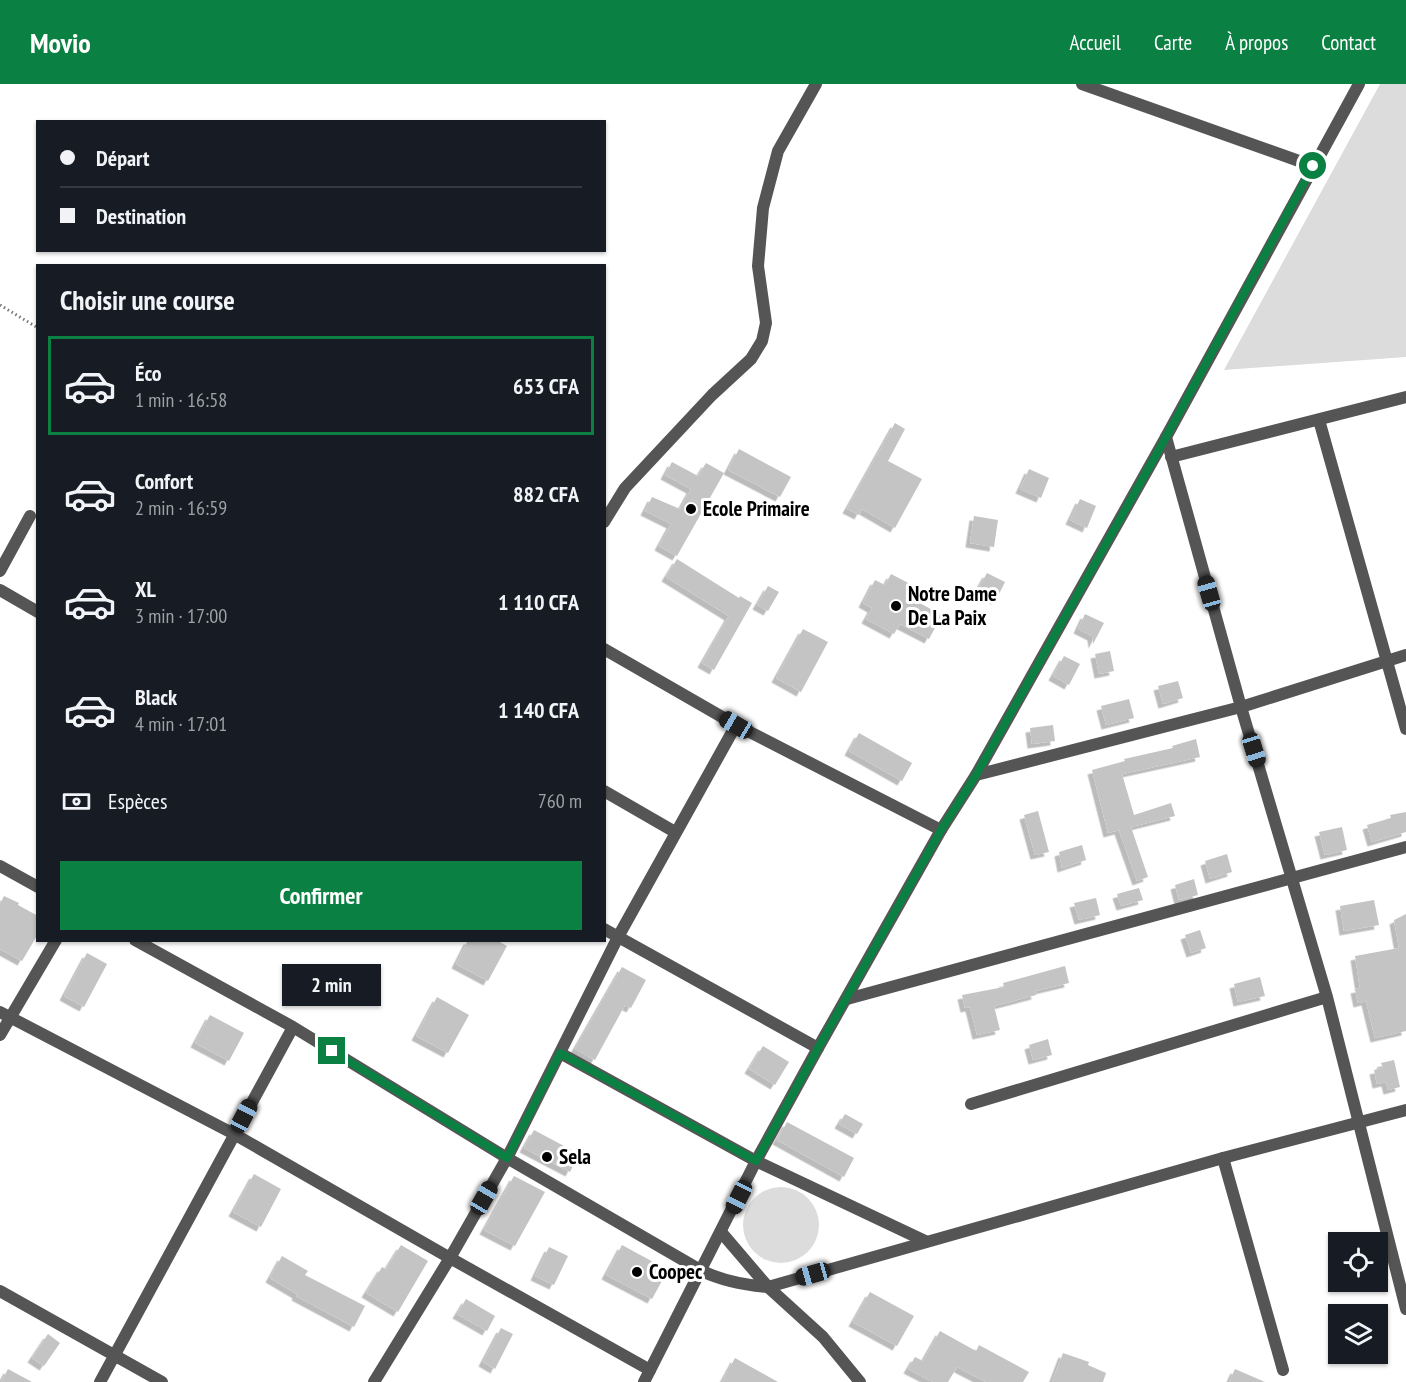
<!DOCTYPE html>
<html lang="fr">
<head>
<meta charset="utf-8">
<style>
	:root { --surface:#171b24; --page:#242831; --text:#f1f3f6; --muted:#9ea1a6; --line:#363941; --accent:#0b8043 }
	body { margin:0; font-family:"PT Sans Narrow",sans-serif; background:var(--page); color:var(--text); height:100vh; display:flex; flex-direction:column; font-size:22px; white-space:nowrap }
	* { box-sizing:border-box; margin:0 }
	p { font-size:20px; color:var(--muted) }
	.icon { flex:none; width:33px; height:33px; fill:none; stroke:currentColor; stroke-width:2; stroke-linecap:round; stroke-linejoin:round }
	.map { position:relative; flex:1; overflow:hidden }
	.details { position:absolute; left:36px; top:180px; width:570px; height:678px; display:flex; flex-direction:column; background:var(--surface); border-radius:0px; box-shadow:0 2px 4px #0004 }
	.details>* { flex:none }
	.banner { position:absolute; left:36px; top:36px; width:570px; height:132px; border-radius:0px; box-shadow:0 2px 4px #0004; display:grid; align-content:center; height:132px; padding:0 24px; background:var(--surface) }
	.buttons { position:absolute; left:1328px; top:1148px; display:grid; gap:12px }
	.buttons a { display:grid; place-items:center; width:60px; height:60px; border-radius:0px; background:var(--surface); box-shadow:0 2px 4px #0004; font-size:30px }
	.end { position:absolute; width:27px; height:27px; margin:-14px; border:8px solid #0b8043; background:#fff; box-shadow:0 0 0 3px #fff }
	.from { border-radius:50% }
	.bubble { position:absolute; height:42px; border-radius:0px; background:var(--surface); box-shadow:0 2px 4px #0004; font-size:20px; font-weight:800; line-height:42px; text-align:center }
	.car { position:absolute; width:18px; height:36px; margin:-18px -9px; border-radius:8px; box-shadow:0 0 4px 2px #0007; background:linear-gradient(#222 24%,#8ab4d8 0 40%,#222 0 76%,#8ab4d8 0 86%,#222 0) }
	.banner b { display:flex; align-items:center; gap:21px; height:57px; font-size:22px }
	.banner b+b { border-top:2px solid var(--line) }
	.banner i { width:15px; height:15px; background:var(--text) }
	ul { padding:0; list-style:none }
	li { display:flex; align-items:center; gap:18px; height:99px; margin:0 12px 9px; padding:0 12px; border:3px solid transparent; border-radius:0px }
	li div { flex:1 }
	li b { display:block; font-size:22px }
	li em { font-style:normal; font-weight:800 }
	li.on { border-color:var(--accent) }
	li>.icon { width:54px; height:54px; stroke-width:1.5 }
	h2 { padding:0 24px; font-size:27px; line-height:72px }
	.pay { display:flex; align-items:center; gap:15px; height:66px; padding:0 24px; font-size:22px }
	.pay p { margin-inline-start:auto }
	.primary-button { display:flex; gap:12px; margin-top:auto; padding:12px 24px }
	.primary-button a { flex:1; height:69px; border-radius:0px; background:var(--accent); color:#fff; font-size:24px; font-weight:800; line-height:69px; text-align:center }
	header { display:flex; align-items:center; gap:36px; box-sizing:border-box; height:84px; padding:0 30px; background:var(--accent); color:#fff }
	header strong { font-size:28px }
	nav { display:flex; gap:33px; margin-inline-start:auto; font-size:21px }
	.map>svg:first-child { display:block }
	.green { fill:#dcdcdc }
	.building { fill:#c4c4c4; filter:url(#shadow) }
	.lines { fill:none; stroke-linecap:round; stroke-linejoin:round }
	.path { stroke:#777; stroke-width:3; stroke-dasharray:1.5 3; stroke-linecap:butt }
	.minor { stroke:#555; stroke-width:12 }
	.tertiary { stroke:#555; stroke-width:12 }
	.route { stroke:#0b8043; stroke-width:8 }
	.poi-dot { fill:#000; stroke:#fff; stroke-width:2 }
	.labels { text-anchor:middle; stroke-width:6; stroke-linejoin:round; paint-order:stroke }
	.poi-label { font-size:21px; font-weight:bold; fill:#000; stroke:#fff; text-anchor:start }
</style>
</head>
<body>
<header>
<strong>Movio</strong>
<nav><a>Accueil</a><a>Carte</a><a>À propos</a><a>Contact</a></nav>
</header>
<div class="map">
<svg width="1406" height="1298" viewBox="0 0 1406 1298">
	<defs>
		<filter id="shadow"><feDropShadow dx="-4.5" dy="4.5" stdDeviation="0" flood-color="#0004"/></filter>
	</defs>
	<rect width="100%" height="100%" fill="#fff"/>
	<path class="green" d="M1380 0H1406V273L1224 286Z
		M743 1141a38 38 0 1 1 76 0a38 38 0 1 1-76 0Z"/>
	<path class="building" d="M895 339 905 345 888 377 922 395 895 444 862 425 859 431 847 425Z
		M739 365 791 393 780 413 728 386Z
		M672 378 698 392 706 379 724 389 677 472 659 462 671 440 645 427 652 413 680 425 691 405 665 391Z
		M1029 385 1049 394 1041 414 1020 405Z
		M1080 415 1096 422 1087 444 1070 436Z
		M974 432 998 436 994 463 970 459Z
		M677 475 739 514 740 512 752 519 714 586 702 579 729 532 666 493Z
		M987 489 1005 498 996 516 977 507Z
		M891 490 920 505 914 516 942 531 929 555 900 540 894 550 866 535 872 524 863 519 875 496 885 501Z
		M768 502 779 508 768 527 757 521Z
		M1085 530 1104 539 1093 560 1092 552 1078 545Z
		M803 545 828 558 801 608 776 594Z
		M1110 567 1114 587 1099 590 1095 570Z
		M1064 572 1080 580 1069 601 1053 592Z
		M1178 597 1183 614 1163 620 1158 602Z
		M1129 615 1134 634 1106 641 1101 622Z
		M1053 641 1055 657 1032 660 1030 644Z
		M859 649 912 679 902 697 849 667Z
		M1196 655 1200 673 1122 690 1134 731 1171 719 1175 732 1131 743 1148 793 1137 797 1119 746 1108 749 1092 686 1125 677 1124 675 1173 664 1172 662Z
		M1038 727 1049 768 1035 771 1024 731Z
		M1406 728V748L1372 758 1367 741 1391 734 1390 731Z
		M1342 743 1347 766 1325 771 1319 748Z
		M1082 761 1086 776 1062 784 1059 768Z
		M1227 770 1232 788 1210 795 1205 777Z
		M1194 795 1198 811 1179 816 1175 801Z
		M1139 804 1143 816 1121 822 1117 810Z
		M4 812 19 819 18 821 38 832V850L22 877 0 865V820Z
		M1096 814 1100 831 1079 836 1074 819Z
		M1374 816 1379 841 1344 847 1340 822Z
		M1406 830V947L1375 954 1366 917 1358 919 1355 905 1360 904 1355 872 1399 864 1394 836Z
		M1200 846 1206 864 1191 869 1185 851Z
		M468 856H496L507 862 488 897 456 880Z
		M87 869 107 880 84 923 64 912Z
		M1065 882 1069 899 1035 907 1036 911 994 922 1000 946 977 951 970 923 965 924 962 911 1004 903 1003 899Z
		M622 883 646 896 631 924 625 921 595 976 575 965Z
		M1260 893 1265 912 1238 918 1234 900Z
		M437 913 469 931 448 969 416 952Z
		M210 931 244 949 229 977 195 959Z
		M1048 955 1052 971 1033 976 1029 961Z
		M763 962 789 978 775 1001 749 985Z
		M1394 976 1400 1003 1388 1006 1386 998 1377 1000 1374 986 1383 984 1381 979Z
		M845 1030 863 1040 857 1050 839 1040Z
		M787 1038 854 1074 844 1093 777 1056Z
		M534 1046 579 1070 570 1088 524 1064Z
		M254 1090 281 1105 261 1143 233 1128Z
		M514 1092 545 1108 515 1162 484 1146Z
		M401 1161 428 1177 398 1228 366 1209 382 1183 386 1185Z
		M622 1161 668 1186 652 1215 606 1191Z
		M549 1163 568 1172 554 1201 535 1192Z
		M282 1172 308 1187 305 1191 365 1222 354 1243 296 1212 297 1210 270 1194Z
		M870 1208 914 1232 897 1262 853 1238Z
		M466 1215 495 1232 487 1247 457 1230Z
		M501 1244 513 1250 495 1285 483 1278Z
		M940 1247 976 1267 979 1261 1029 1288 1023 1298H986L957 1283 948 1298H933L908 1285 915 1273 923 1277Z
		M48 1250 60 1259 44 1282 32 1274Z
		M1063 1269 1089 1278 1088 1281 1106 1289 1103 1298H1052Z
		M735 1274 778 1298H722Z
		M8 1285 32 1298H1Z
		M1235 1285 1265 1298H1229Z"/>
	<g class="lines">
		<path class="path" d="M0 221 38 244"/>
		<path class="minor" d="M1082 0 1313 82
			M1319 336 1406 645
			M1166 353 1241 623 1327 913 1406 1225
			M1171 373 1406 313
			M604 438 625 404 712 311 751 275 762 257 766 239 758 182 763 124 778 67 816 0
			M0 487 30 432
			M0 506 38 528
			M604 565 736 641 941 746
			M976 691 1241 623 1406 571
			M604 707 675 748
			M0 782 38 803
			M604 845 818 964
			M135 856 293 943 507 1074 702 1187
			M847 915 1406 763
			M0 928 234 1050 450 1174 650 1286
			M0 951 56 856
			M560 969 756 1077 925 1157
			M971 1020 1327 913
			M1223 1074 1283 1286
			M721 1148 768 1203 823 1253 860 1298
			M0 1207 162 1298
			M100 1298 293 943
			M374 1298 450 1174 507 1074 618 853 736 641"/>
		<path class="tertiary" d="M702 1187C723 1197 744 1201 768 1203L1223 1074 1406 1026
			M644 1298 756 1077 818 964 941 746 976 691 1166 353 1359 0"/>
	</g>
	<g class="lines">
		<path class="route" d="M332 967 507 1074 560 969 756 1077 818 964 941 746 976 691 1166 353 1313 82"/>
	</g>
	<g class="poi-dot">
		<circle cx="691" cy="425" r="6"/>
		<circle cx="896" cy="522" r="6"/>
		<circle cx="547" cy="1073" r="6"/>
		<circle cx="637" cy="1188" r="6"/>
	</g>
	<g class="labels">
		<g class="poi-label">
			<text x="703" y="432">Ecole Primaire</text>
			<text x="908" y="517">Notre Dame<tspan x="908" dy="24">De La Paix</tspan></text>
			<text x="559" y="1080">Sela</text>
			<text x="649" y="1195">Coopec</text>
		</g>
	</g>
</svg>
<div class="buttons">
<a><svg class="icon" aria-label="locate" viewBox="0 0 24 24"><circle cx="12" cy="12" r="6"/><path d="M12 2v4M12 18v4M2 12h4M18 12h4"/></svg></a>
<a><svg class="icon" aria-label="layers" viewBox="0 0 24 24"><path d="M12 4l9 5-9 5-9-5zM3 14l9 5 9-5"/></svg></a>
</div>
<i class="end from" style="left:1313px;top:82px"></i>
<i class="end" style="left:332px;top:967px"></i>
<div class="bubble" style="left:282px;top:880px;width:99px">2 min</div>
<i class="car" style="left:1209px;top:509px;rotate:344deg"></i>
<i class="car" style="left:736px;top:641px;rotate:300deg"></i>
<i class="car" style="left:1254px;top:666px;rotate:163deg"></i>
<i class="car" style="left:244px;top:1032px;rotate:28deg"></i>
<i class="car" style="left:739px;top:1113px;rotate:207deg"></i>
<i class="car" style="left:484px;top:1114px;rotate:30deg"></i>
<i class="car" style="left:813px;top:1190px;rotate:254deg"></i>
<div class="banner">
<b><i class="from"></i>Départ</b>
<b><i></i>Destination</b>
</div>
<section class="details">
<h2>Choisir une course</h2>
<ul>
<li class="on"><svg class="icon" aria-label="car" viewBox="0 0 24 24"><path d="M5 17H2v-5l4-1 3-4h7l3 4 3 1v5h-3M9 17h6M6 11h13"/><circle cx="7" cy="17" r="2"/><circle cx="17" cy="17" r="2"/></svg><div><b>Éco</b><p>1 min · 16:58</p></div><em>653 CFA</em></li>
<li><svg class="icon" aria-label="car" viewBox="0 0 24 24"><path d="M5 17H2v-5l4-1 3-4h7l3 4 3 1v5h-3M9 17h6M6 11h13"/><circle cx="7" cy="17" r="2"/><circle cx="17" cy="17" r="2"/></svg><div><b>Confort</b><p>2 min · 16:59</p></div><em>882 CFA</em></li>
<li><svg class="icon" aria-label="car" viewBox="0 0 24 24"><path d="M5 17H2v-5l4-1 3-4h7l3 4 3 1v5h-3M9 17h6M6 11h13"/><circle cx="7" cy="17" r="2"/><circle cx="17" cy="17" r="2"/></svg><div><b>XL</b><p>3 min · 17:00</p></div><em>1 110 CFA</em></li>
<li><svg class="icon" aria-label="car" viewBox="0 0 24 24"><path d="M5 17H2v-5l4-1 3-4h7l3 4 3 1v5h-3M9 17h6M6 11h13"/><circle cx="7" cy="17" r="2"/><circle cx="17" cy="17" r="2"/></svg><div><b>Black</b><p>4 min · 17:01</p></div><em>1 140 CFA</em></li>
</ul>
<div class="pay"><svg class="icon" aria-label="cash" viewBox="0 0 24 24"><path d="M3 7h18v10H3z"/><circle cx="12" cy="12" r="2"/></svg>Espèces<p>760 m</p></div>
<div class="primary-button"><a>Confirmer</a></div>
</section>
</div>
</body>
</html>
